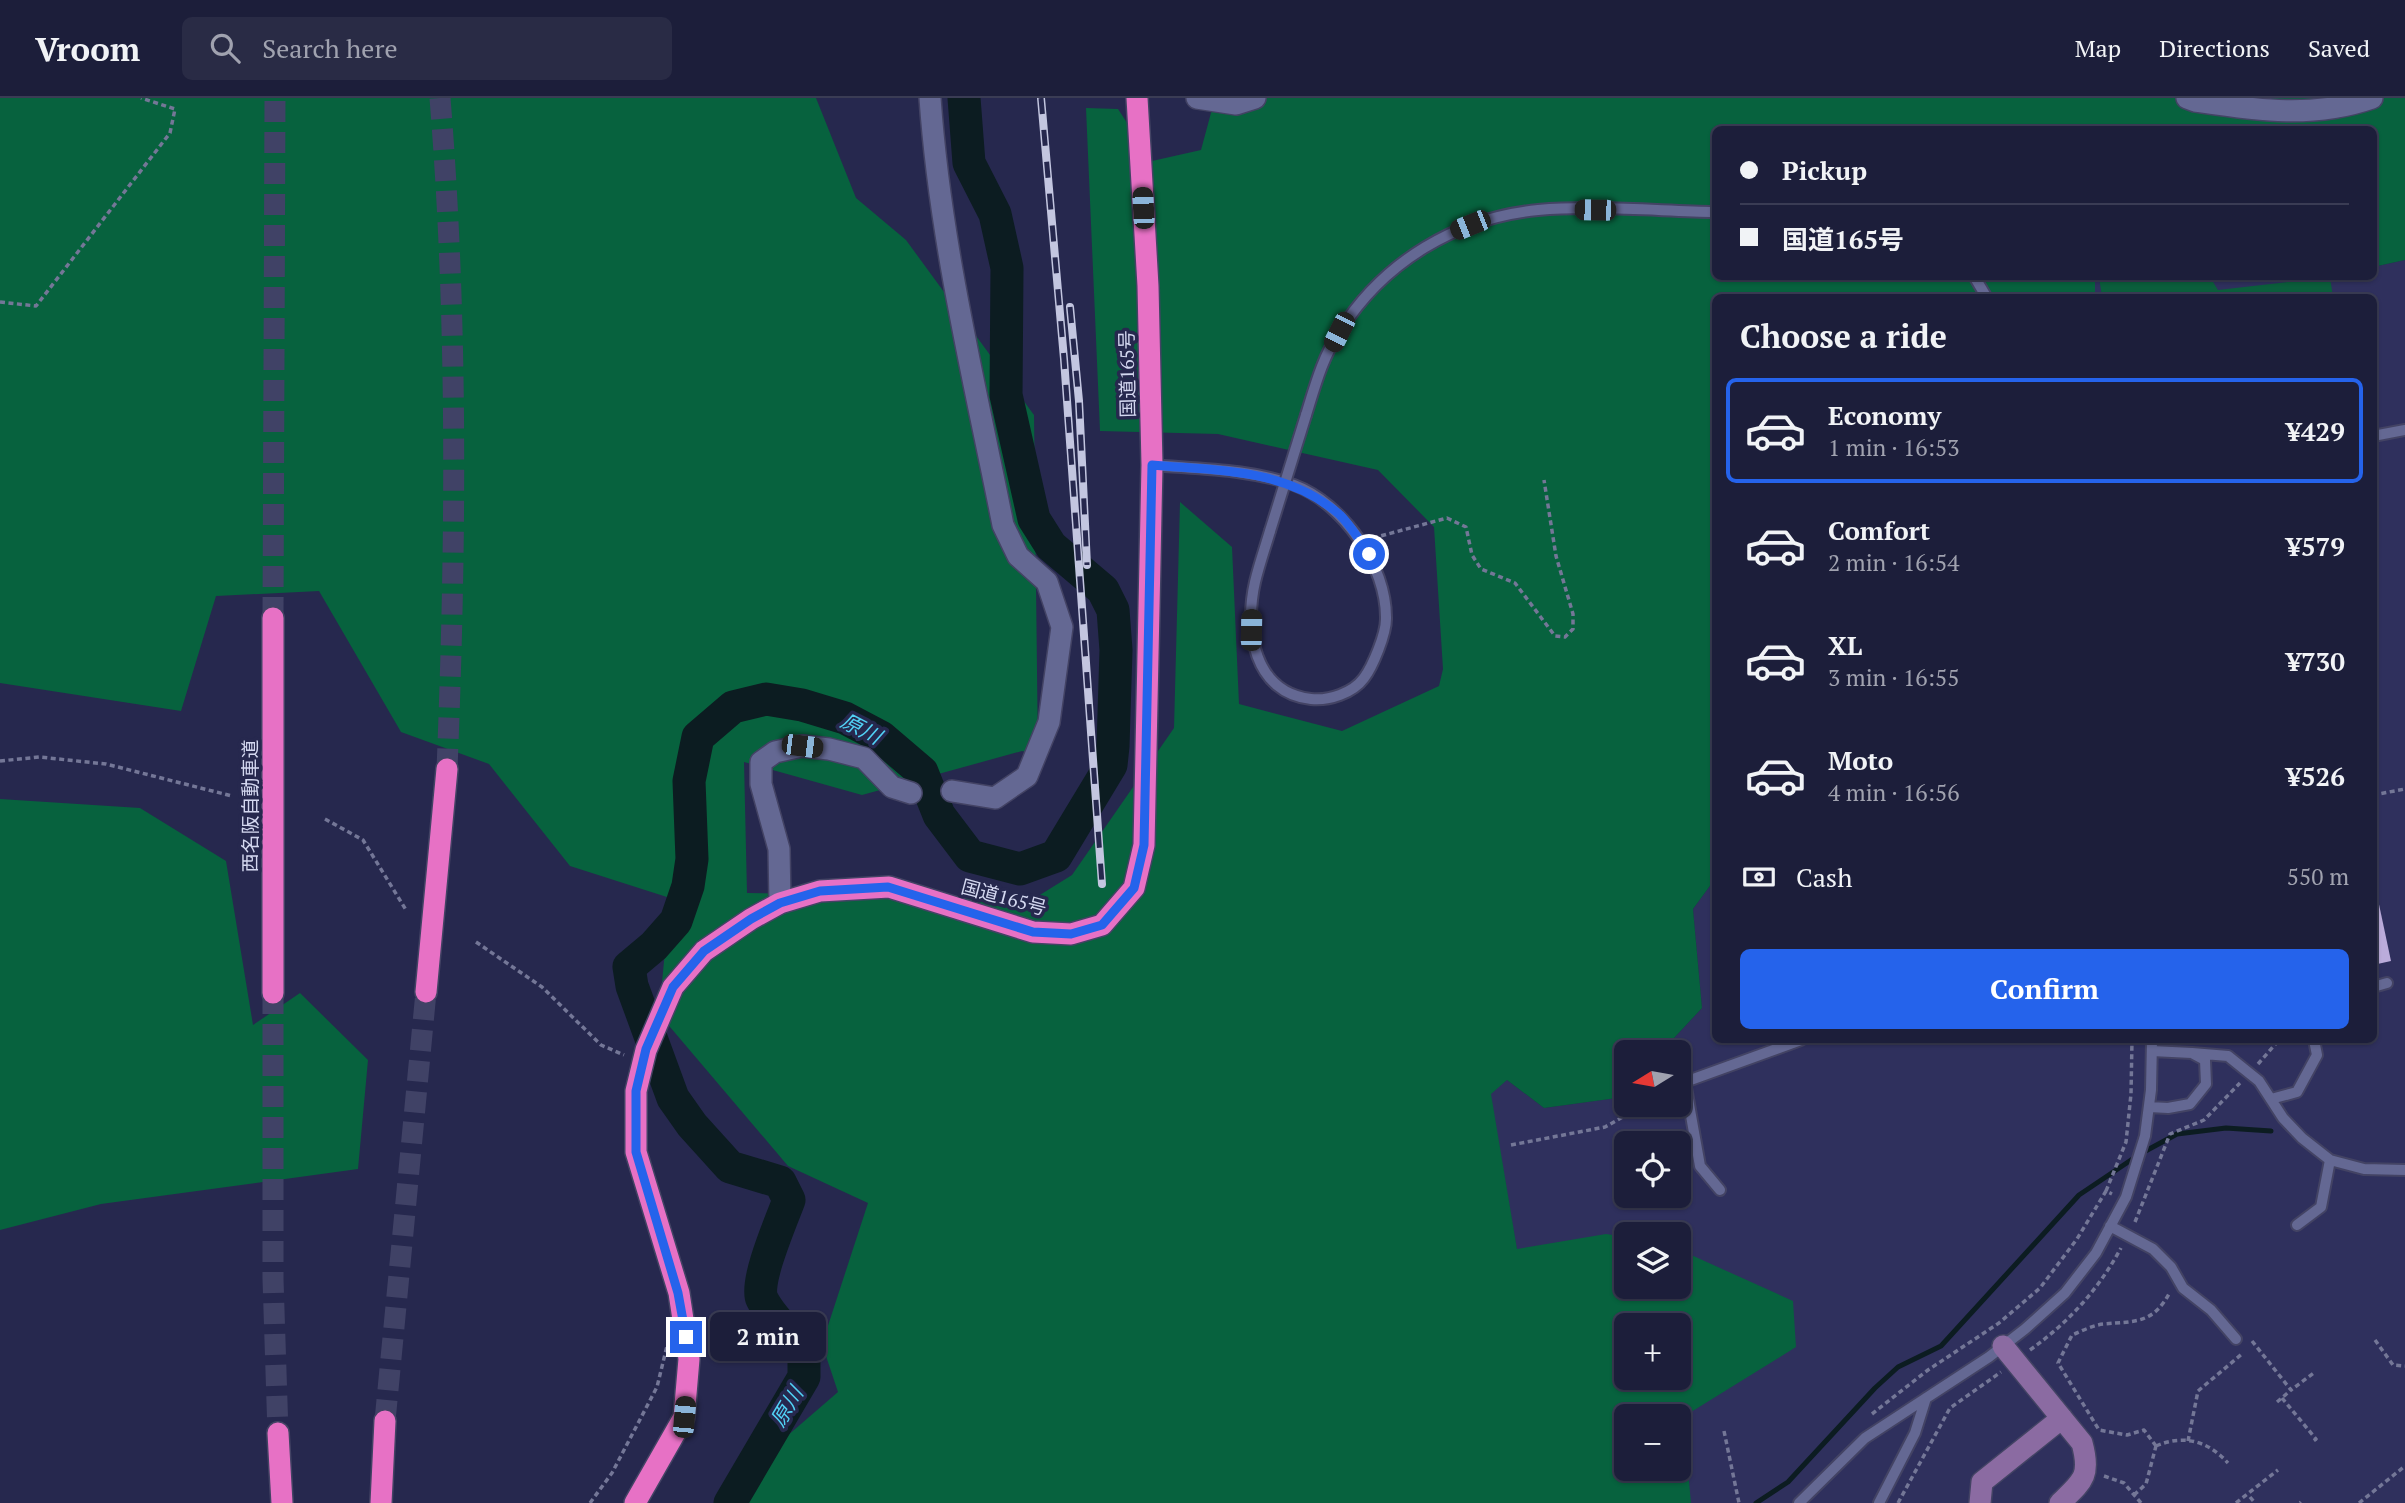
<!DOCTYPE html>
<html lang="en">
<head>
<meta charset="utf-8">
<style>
	:root { --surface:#1c1e3a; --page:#292b45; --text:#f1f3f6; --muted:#a0a2af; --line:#3a3c54; --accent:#2563eb }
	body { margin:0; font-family:"PT Serif","Noto Sans JP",serif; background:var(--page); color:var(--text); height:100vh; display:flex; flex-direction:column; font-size:26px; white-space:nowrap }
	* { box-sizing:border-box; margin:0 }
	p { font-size:23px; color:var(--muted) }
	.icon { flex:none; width:38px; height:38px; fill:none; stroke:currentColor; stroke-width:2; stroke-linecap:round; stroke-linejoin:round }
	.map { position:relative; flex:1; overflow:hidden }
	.sheet { position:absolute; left:1712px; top:196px; width:665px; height:749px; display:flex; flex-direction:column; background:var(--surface); border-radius:10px; box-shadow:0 2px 5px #0004,0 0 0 2px var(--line) }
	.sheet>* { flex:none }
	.guide { position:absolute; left:1712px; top:28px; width:665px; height:154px; border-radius:10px; box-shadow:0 2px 5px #0004,0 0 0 2px var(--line); display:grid; align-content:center; height:154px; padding:0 28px; background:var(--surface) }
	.needle { width:46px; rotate:259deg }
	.tools { position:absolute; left:1614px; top:942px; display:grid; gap:14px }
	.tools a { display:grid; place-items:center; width:77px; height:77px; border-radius:10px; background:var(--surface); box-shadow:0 2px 5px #0004,0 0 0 2px var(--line); font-size:35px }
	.end { position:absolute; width:32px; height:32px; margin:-16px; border:9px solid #2563eb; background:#fff; box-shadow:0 0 0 4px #fff }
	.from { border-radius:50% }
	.bubble { position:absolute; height:49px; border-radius:10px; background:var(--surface); box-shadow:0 2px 5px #0004,0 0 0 2px var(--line); font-size:23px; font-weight:700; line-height:49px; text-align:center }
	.car { position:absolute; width:21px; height:42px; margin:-21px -10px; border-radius:9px; box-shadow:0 0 5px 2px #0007; background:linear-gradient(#222 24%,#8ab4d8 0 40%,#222 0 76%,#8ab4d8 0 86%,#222 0) }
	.guide b { display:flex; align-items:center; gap:24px; height:66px; font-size:26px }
	.guide b+b { border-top:2px solid var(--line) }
	.guide i { width:18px; height:18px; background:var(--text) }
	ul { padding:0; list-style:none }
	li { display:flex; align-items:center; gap:21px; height:105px; margin:0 14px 10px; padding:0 14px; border:4px solid transparent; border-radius:10px }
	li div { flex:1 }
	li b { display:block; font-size:26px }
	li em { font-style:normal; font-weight:700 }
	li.selected { border-color:var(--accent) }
	li>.icon { width:63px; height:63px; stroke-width:1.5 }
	h2 { padding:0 28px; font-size:32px; line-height:84px }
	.pay { display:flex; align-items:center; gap:18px; height:77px; padding:0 28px; font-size:26px }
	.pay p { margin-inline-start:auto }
	.button { display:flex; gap:14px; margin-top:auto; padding:14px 28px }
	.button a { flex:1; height:80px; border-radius:10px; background:var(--accent); color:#fff; font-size:28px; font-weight:700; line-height:80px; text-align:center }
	header { display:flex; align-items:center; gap:42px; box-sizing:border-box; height:98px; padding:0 35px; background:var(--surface); border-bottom:2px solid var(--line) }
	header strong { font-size:33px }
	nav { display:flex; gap:38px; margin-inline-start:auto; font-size:24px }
	.search { width:490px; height:63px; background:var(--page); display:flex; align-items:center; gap:18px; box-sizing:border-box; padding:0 24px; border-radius:10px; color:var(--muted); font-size:26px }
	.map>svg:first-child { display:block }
	.built { fill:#2f305d; fill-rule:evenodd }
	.green { fill:#0b5e3c }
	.forest { fill:#07623e; fill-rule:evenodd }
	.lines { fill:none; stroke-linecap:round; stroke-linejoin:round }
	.stream { stroke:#0c1c21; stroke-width:5 }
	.river { stroke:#0c1c21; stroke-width:33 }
	.building { fill:#bbacdb }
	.highway-tunnel { stroke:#404266; stroke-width:21; stroke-dasharray:21 10; stroke-linecap:butt }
	.lane-casing { stroke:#434364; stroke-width:14 }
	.street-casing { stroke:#434364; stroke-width:24 }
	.secondary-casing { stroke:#434364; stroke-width:24 }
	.highway-casing { stroke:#434364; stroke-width:24 }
	.path { stroke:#747797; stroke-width:3.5; stroke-dasharray:5 3.5; stroke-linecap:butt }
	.lane { stroke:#646893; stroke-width:10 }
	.street { stroke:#646893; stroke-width:21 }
	.secondary { stroke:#8b6ba2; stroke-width:21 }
	.highway { stroke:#e771c5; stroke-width:21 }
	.rail-casing { stroke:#c3c6e0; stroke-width:8 }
	.rail { stroke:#26284e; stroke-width:5; stroke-dasharray:16; stroke-linecap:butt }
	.lane-bridge-casing { stroke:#434364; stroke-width:14; stroke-linecap:butt }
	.lane-bridge { stroke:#646893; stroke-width:10 }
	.route { stroke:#2563eb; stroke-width:9 }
	.labels { text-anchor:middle; stroke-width:7; stroke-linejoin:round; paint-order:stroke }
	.street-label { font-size:19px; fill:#d4d8f0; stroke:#26284e }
	.water-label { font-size:21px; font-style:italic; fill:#51d2f6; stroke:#26284e }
</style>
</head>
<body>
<header>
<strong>Vroom</strong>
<div class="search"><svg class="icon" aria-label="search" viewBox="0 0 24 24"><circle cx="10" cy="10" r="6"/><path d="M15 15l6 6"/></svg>Search here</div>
<nav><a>Map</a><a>Directions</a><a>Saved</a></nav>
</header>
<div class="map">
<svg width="2405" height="1405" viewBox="0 0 2405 1405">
	<rect width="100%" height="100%" fill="#26284e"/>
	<path class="built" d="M2405 162V1405H1560L1490 995 1507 982 1544 1010 1616 1000 1626 990V1006H1678V954H1661L1702 910 1693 811 1715 781V942H2373V200L1975 199 2041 179 2373 178V169ZM1626 1045H1678V1097H1626ZM1626 1136H1678V1188H1626ZM1626 1227H1678V1279H1626ZM1626 1318H1678V1370H1626Z"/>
	<path class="green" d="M2099 179H2210L2218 192 2330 179 2333 199H2102Z"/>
	<path class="forest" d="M0 0H816L856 100 906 142 1034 317 1038 657 1022 653 862 697 744 664 747 795 1035 800 1072 777 1174 630 1180 404 1232 449 1239 606 1342 633 1439 588 1443 571 1434 429 1378 372 1218 336 1100 333 1086 10 1118 11 1152 63 1201 52 1215 0H2405V162L2373 169V32H1715V178L2095 179V199L1715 200V781L1693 811 1702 910 1661 954H1626V990L1617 1000 1544 1010 1507 982 1491 996 1517 1151 1606 1136 1626 1139V1188H1678V1151L1793 1203 1796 1249 1683 1319 1691 1405H744L772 1351 838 1294 822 1246 868 1105 788 1068 659 916 670 800 570 768 489 666 401 634 319 493 216 498 181 613 0 585ZM1626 1227H1678V1279H1626ZM1626 1318H1678V1370H1626Z
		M0 701 140 710 226 763 253 927 300 895 368 962 358 1071 101 1106 0 1132Z"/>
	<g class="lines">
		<path class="stream" d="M1756 1405 1788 1384 1875 1290 1898 1269 1941 1248 2079 1097 2140 1056 2177 1036 2226 1030 2271 1033"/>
		<path class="river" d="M730 1405 804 1279V1252C790 1236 771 1220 762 1201 754 1185 782 1121 789 1102L780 1084 730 1069 692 1027 673 1000 632 888 629 869 654 848 676 823 688 788 692 761 689 683 698 639 733 609 766 601 802 607 845 620 881 639 922 674 939 717 970 758 1020 771 1056 758 1111 667 1113 648 1116 552 1113 512 1103 492 1051 448 1034 421 1006 297 1007 170 995 116 969 65 964 0"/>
	</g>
	<path class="building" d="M2373 778 2391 863 2373 867Z"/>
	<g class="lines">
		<path class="highway-tunnel" d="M440 0C458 223 456 448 447 671
			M273 520 275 0
			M273 895V1181L278 1335
			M385 1323 426 894"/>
		<defs>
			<path id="lane" d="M1974 178 1987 200
				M1306 317C1315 288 1323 258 1340 233 1384 163 1457 120 1538 112 1594 107 1659 113 1715 114
				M2373 338 2405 332
				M1152 367C1199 371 1250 371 1294 387 1343 405 1387 468 1386 521 1386 536 1373 568 1364 580 1353 595 1329 603 1311 601 1254 595 1244 532 1255 484 1259 467 1265 450 1270 433
				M2373 889 2387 885
				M2192 955 2228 958 2259 983 2283 1020 2302 1040 2330 1062 2321 1109 2297 1127
				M2271 1001 2297 994 2317 957 2314 942
				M2149 1009 2168 1010 2190 1006 2206 986 2205 962 2192 955 2152 953
				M2330 1062 2364 1071 2405 1072
				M1720 1092 1700 1068 1685 984 1801 942
				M2110 1128 2153 1151 2171 1169 2183 1190 2211 1212 2236 1241
				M1799 1405 1865 1340 1989 1259 2025 1231 2065 1195 2096 1155 2126 1099 2145 1038 2151 992 2152 942
				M1879 1405 1915 1335 1926 1300"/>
			<path id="street" d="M930 0C940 144 975 286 1003 427L1018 458 1047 484 1062 529 1049 624 1027 678 995 700 952 693
				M1197 0 1236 6 1255 0
				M2187 0 2195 3C2256 12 2312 21 2372 0
				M780 805 779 751 761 686V664L775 654 802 648 829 651 864 660 892 689 911 695"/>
			<path id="secondary" d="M2003 1248 2082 1345C2091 1378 2083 1383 2060 1405
				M1980 1405 1982 1384 2062 1320"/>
			<path id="highway" d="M273 520V895
				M426 894 447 671
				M278 1335 282 1405
				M381 1405 385 1323
				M635 1405 684 1319 689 1261 679 1195 636 1054V993L646 952 673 889 704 853 751 821 780 805 820 793 889 789 1033 834 1071 836 1102 827 1134 790 1144 747 1152 367 1148 188 1137 0"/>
		</defs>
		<use href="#lane" class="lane-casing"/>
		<use href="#street" class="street-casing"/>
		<use href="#secondary" class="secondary-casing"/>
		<use href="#highway" class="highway-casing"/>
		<path class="path" d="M0 204 36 208 170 35 175 11 141 0
			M1373 440 1447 420 1466 429 1472 457 1481 471 1515 485 1555 538 1565 539 1573 531V516L1556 458 1544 382
			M0 663 39 659 106 666 232 698
			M2373 697 2405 691
			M325 721 363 742 406 812
			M476 844 542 889 601 947 624 957
			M2258 966 2279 942
			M1511 1047 1605 1029 1646 1006
			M2106 1093 2126 1044 2131 996 2132 942
			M2135 1124 2170 1036 2204 1022 2240 985
			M2375 1242 2393 1267 2405 1268
			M2252 1243 2291 1292 2315 1274
			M2030 1252C2069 1224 2098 1192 2121 1150
			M2282 1300 2316 1341 2312 1344
			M2277 1304 2291 1292
			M1872 1316 1928 1272 1999 1225 2040 1190 2077 1141 2106 1093 2112 1096
			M1724 1333 1739 1405
			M2188 1343 2198 1293 2243 1255
			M2156 1348 2144 1332 2127 1337 2099 1332 2058 1265 2072 1237C2082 1233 2093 1227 2104 1226 2136 1223 2153 1226 2170 1194
			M2156 1348C2184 1336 2208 1343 2228 1365
			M2104 1378 2124 1385 2141 1405
			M2134 1397 2146 1386 2156 1348
			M2250 1399 2255 1405
			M590 1405 612 1375 657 1289 667 1248
			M1898 1405 1950 1310 2001 1274
			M2236 1405 2278 1372
			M2300 1405 2301 1404
			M2359 1405 2405 1368"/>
		<use href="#lane" class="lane"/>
		<use href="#street" class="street"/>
		<use href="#secondary" class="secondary"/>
		<use href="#highway" class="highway"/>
		<defs>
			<path id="rail" d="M1041 0 1064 261 1102 786
				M1070 209 1079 303 1087 467"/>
		</defs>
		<use href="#rail" class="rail-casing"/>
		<use href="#rail" class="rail"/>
		<defs>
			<path id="lane-bridge" d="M1270 433 1306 317"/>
		</defs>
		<use href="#lane-bridge" class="lane-bridge-casing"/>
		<use href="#lane-bridge" class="lane-bridge"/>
	</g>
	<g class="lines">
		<path class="route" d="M686 1239 678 1195 636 1054V993L646 951 673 889 704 853 751 821 780 805 820 793 888 789 1033 834 1071 836 1102 827 1134 790 1144 747 1152 367C1218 373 1287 370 1340 417 1351 428 1360 443 1369 456"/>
	</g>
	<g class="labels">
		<g class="street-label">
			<text transform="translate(1127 276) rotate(-91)" y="7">国道165号</text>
			<text transform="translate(250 708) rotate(-90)" y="7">西名阪自動車道</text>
			<text transform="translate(1004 799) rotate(15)" y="7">国道165号</text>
		</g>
		<g class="water-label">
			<text transform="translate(861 631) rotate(27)" y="7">原川</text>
			<text transform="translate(787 1309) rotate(-59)" y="7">原川</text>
		</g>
	</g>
</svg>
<div class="tools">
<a><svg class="needle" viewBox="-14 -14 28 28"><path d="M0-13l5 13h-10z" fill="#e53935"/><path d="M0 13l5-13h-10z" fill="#a0a2af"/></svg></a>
<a><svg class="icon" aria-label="locate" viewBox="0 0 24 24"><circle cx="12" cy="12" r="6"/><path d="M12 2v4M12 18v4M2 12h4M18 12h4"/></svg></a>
<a><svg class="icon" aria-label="layers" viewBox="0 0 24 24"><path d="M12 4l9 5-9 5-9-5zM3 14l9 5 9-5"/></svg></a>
<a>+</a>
<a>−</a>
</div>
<i class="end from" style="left:1369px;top:456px"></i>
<i class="end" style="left:686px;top:1239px"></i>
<div class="bubble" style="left:710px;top:1214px;width:116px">2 min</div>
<i class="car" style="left:1143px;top:110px;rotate:357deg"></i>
<i class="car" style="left:1595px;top:112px;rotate:271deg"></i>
<i class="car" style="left:1470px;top:127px;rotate:248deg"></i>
<i class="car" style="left:1339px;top:234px;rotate:207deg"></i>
<i class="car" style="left:1251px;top:532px;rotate:1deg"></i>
<i class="car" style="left:802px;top:648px;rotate:97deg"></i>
<i class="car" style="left:684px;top:1319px;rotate:5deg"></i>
<div class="guide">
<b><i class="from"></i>Pickup</b>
<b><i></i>国道165号</b>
</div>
<section class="sheet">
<h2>Choose a ride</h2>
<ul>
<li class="selected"><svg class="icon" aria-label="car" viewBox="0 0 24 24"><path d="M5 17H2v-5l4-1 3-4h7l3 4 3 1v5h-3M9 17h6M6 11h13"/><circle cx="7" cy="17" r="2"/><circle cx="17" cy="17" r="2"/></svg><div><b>Economy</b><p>1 min · 16:53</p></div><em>¥429</em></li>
<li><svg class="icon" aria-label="car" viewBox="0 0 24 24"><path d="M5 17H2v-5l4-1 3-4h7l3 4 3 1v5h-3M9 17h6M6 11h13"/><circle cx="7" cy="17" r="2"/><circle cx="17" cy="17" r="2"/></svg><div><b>Comfort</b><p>2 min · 16:54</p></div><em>¥579</em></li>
<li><svg class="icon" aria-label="car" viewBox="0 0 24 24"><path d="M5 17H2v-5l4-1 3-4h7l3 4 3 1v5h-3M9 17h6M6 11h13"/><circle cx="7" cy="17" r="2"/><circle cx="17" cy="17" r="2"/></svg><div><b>XL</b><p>3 min · 16:55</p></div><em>¥730</em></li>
<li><svg class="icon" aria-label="car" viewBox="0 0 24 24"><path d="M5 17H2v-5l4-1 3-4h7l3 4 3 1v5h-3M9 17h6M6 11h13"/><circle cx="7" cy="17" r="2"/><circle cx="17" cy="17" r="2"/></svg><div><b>Moto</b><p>4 min · 16:56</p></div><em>¥526</em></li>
</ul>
<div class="pay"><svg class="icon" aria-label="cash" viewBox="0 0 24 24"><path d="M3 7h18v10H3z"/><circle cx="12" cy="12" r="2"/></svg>Cash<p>550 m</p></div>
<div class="button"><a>Confirm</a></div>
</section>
</div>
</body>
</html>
